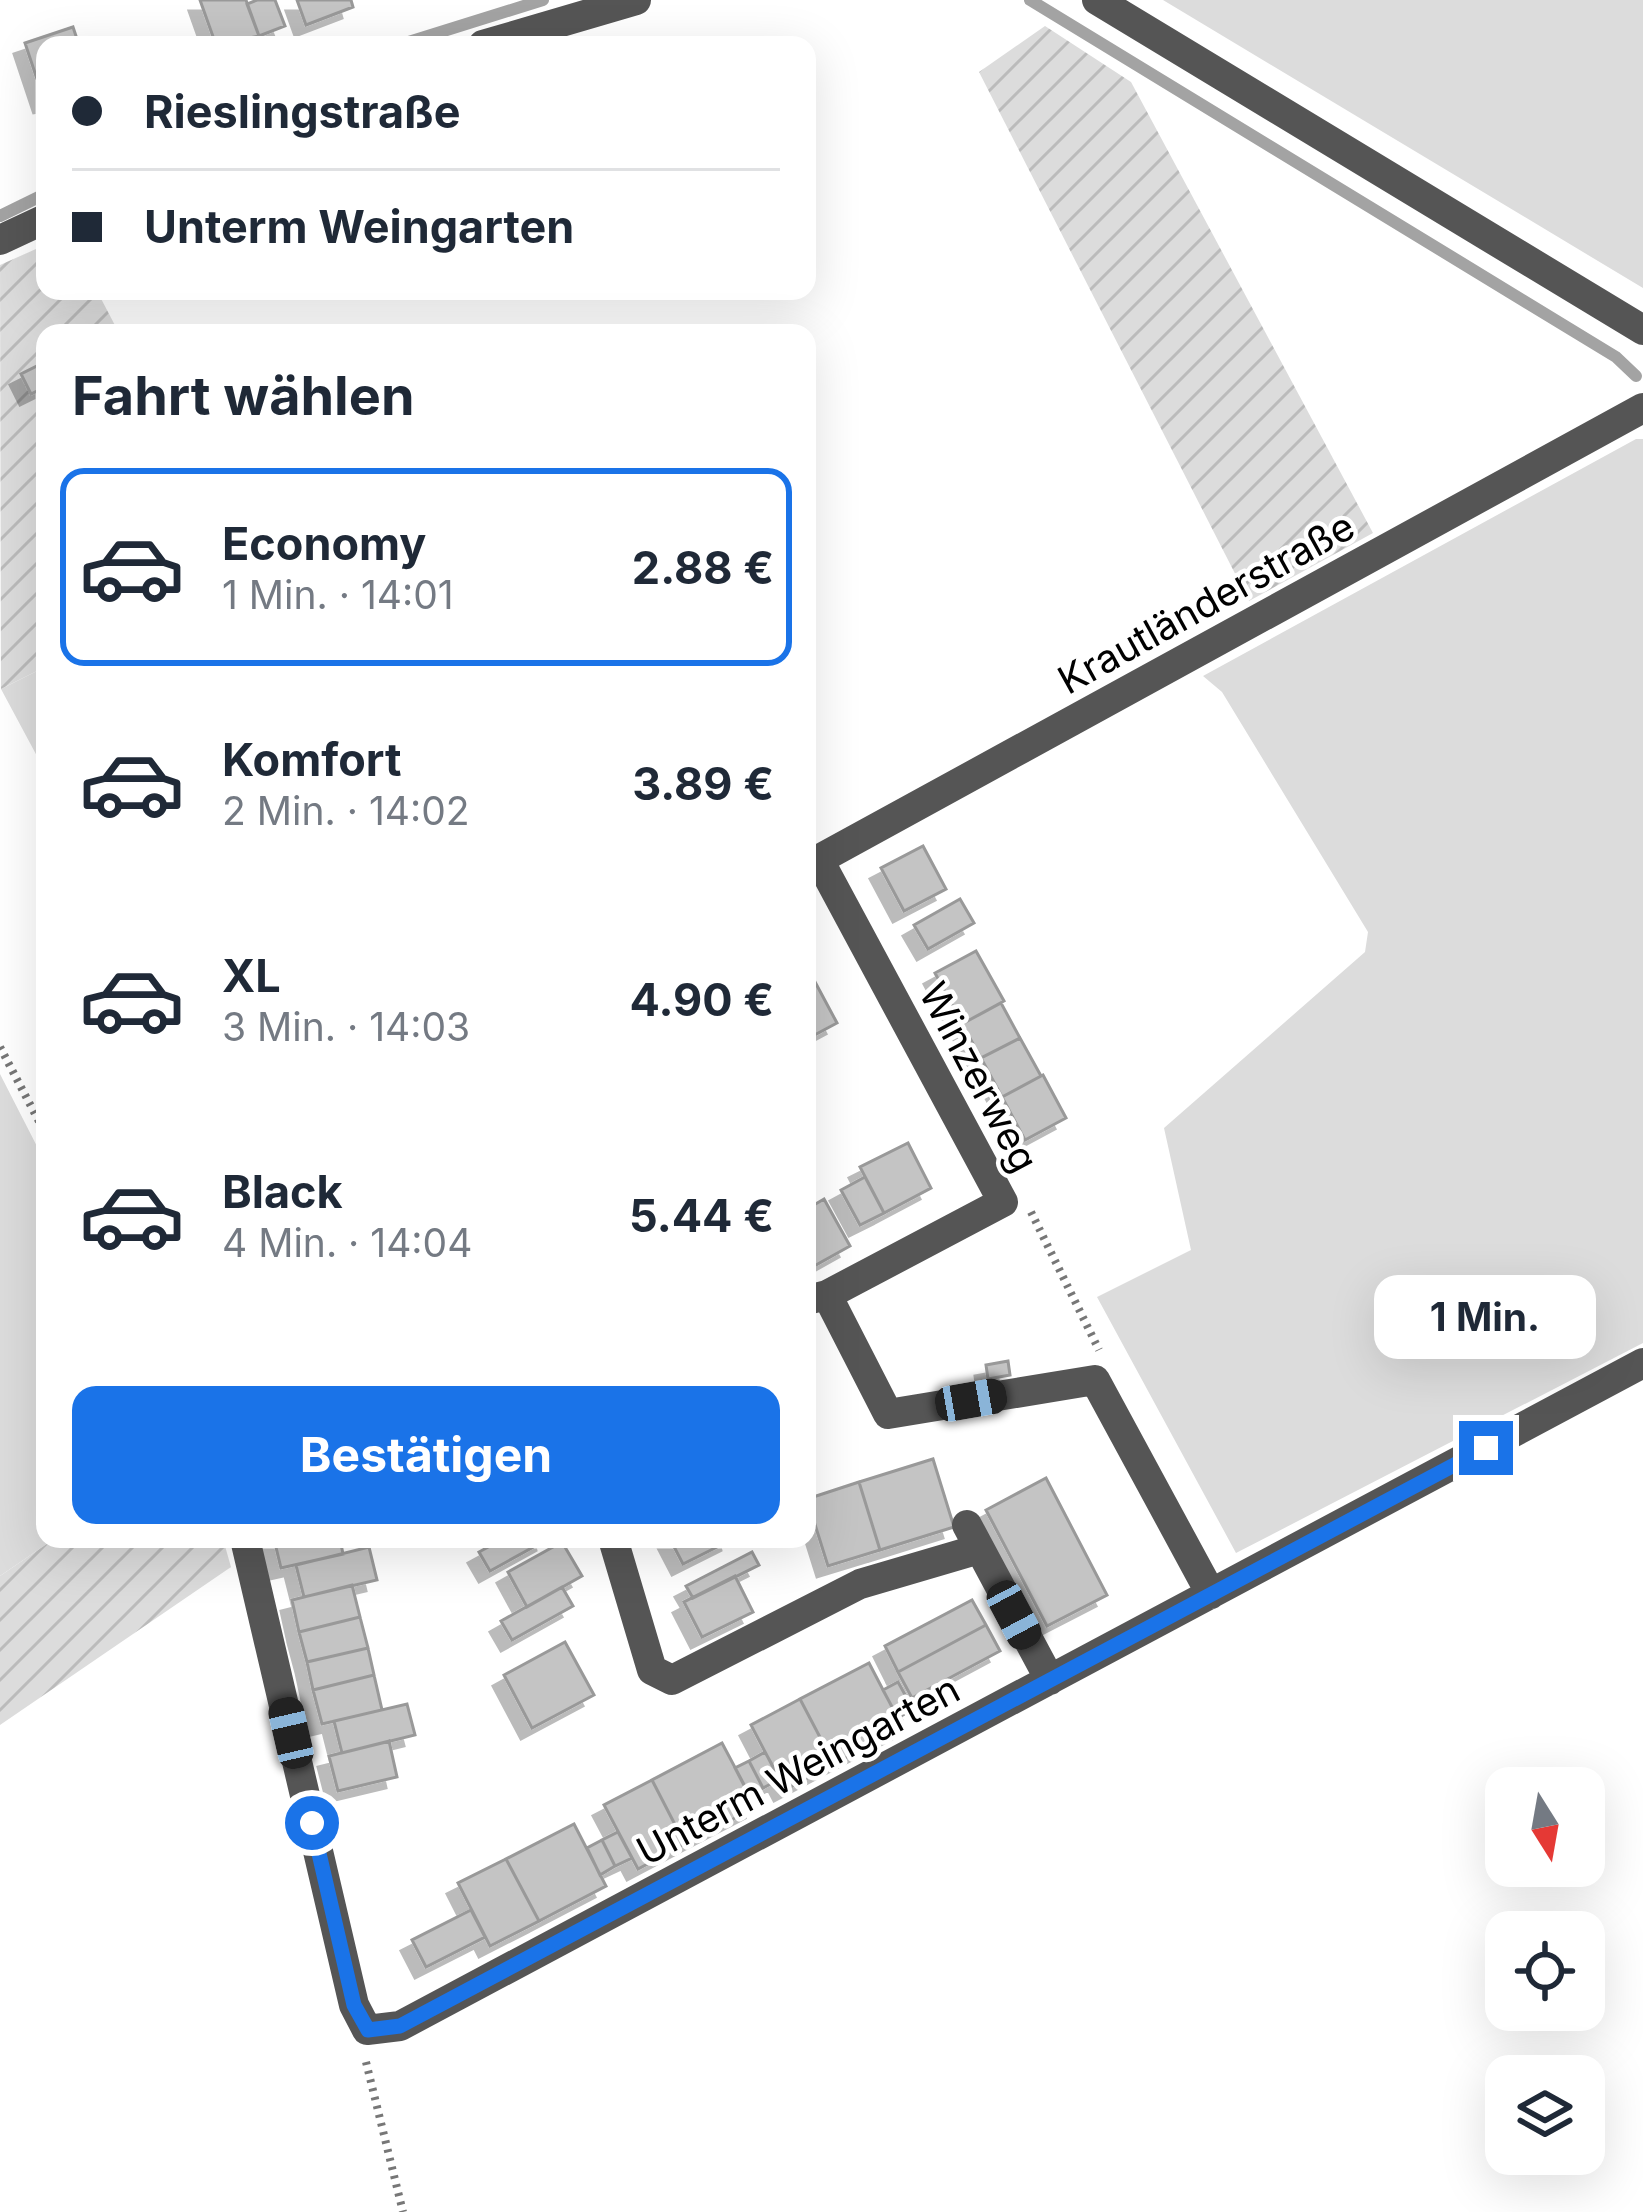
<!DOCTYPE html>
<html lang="de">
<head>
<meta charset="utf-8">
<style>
	:root { --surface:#fff; --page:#f2f2f3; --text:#1f2937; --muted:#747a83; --line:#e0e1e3; --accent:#1a73e8 }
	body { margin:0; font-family:Inter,sans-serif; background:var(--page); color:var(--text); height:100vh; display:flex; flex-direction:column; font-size:45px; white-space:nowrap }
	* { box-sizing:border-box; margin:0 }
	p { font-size:39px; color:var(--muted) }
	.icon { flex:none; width:66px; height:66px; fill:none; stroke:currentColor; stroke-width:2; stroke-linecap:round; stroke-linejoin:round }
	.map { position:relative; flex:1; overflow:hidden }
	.drawer { position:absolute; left:36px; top:324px; width:780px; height:1224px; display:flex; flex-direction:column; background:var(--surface); border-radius:24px; box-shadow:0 12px 48px #0002 }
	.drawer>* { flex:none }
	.guide { position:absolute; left:36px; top:36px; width:780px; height:264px; border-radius:24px; box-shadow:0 12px 48px #0002; display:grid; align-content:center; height:264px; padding:0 36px; background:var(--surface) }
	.needle { width:78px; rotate:169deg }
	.controls { position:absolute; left:1485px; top:1767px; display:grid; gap:24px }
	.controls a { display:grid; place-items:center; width:120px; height:120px; border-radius:24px; background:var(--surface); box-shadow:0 12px 48px #0002; font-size:60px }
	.end { position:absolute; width:54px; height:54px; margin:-27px; border:15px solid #1a73e8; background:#fff; box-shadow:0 0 0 6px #fff }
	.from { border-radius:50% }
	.bubble { position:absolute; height:84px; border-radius:24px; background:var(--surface); box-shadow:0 12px 48px #0002; font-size:39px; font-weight:700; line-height:84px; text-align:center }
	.car { position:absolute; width:36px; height:72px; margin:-36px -18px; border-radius:15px; box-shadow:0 0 9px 3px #0007; background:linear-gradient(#222 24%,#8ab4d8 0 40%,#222 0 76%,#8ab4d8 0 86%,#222 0) }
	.guide b { display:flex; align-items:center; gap:42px; height:114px; font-size:45px }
	.guide b+b { border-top:3px solid var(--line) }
	.guide i { width:30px; height:30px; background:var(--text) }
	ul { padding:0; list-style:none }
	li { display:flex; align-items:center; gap:36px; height:198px; margin:0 24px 18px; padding:0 12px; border:6px solid transparent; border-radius:24px }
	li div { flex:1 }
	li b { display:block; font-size:45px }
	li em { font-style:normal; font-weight:700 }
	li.current { border-color:var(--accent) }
	li>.icon { width:108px; height:108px; stroke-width:1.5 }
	h2 { padding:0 36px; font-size:54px; line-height:144px }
	.primary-button { display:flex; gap:24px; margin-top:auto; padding:24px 36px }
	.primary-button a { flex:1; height:138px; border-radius:24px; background:var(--accent); color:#fff; font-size:48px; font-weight:700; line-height:138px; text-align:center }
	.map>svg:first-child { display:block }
	.green { fill:#dcdcdc }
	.garden { fill:url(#garden-furrows) }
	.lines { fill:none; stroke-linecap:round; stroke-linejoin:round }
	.stream { stroke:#a3a3a3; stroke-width:12 }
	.building { fill:#c4c4c4; stroke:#999; stroke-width:3; filter:url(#shadow) }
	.path { stroke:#777; stroke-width:8; stroke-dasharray:3 6; stroke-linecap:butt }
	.minor { stroke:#555; stroke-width:30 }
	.route { stroke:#1a73e8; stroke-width:15 }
	.labels { text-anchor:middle; stroke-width:9; stroke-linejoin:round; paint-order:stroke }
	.street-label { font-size:39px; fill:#000; stroke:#fff }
</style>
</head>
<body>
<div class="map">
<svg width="1643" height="2212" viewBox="0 0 1643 2212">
	<defs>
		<pattern id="garden-furrows" width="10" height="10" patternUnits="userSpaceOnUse" patternTransform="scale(3)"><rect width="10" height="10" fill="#dcdcdc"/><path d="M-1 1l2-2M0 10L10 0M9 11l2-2" fill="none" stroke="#bbb"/></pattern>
		<filter id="shadow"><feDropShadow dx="-11" dy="11" stdDeviation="0" flood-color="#0004"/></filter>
	</defs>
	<rect width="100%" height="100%" fill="#fff"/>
	<path class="green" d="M1163 0H1643V288Z
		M1636 439H1643V1343L1236 1553 1097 1297 1191 1250 1164 1128 1365 952 1368 932 1222 692 1203 676Z
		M45 667V771L1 689Z
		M0 1074 45 1162V1539H54L0 1576Z"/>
	<path class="garden" d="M1045 26 1131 82 1373 533 1249 601 979 72Z
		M45 245V291H97L119 333H45V667L1 689 0 265Z
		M54 1539H223L231 1567 0 1725V1576Z"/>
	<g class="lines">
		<path class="stream" d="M1030 0 1616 357 1636 376
			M399 45 543 0
			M0 216 45 194"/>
	</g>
	<path class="building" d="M200 0H246L259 36 216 45Z
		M257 0H275L285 26 259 36 247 4Z
		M297 0H351L353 7 306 25Z
		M73 27 79 45H45V103L25 43Z
		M45 362V387L31 394 21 374Z
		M923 846 946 889 904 911 881 868Z
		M960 899 974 923 928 949 914 925Z
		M976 951 1004 1001 962 1024 935 973Z
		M814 980 837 1023 807 1039V983Z
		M1001 1003 1020 1038 981 1058 962 1024Z
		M1020 1038 1041 1076 1002 1097 981 1058Z
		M1043 1075 1066 1118 1025 1140 1002 1097Z
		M908 1143 931 1188 884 1213 860 1167Z
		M865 1177 884 1213 860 1225 841 1190Z
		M824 1199 850 1246 807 1270V1209Z
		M1008 1361 1010 1375 988 1379 986 1365Z
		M933 1459 954 1527 880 1550 859 1482Z
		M1046 1478 1107 1595 1047 1626 986 1510Z
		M859 1482 880 1550 828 1566 807 1499Z
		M274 1539H340L343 1554 281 1568Z
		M503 1539H548L490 1571 479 1552Z
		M670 1539H733L683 1564Z
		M562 1542 582 1576 527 1607 508 1572Z
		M369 1547 377 1580 304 1597 296 1565Z
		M752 1552 759 1565 693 1598 686 1586Z
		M735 1576 753 1612 702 1637 684 1602Z
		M352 1585 360 1617 299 1632 292 1600Z
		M562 1587 573 1606 512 1640 501 1621Z
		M972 1600 986 1625 898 1672 885 1646Z
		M360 1617 368 1648 307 1662 299 1632Z
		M986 1625 1000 1651 912 1698 898 1672Z
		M565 1642 594 1695 532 1728 504 1675Z
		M368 1648 374 1675 313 1690 307 1662Z
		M869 1663 903 1728 834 1764 800 1699Z
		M374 1675 382 1710 322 1724 313 1690Z
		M898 1682 913 1709 898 1718 883 1690Z
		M800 1699 834 1764 785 1790 751 1725Z
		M407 1704 415 1735 342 1753 334 1721Z
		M389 1741 397 1777 338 1791 329 1756Z
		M722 1743 756 1807 685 1844 652 1780Z
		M765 1752 780 1779 763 1788 749 1761Z
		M749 1761 763 1788 749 1795 735 1768Z
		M652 1780 685 1844 638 1869 604 1805Z
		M574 1824 606 1886 539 1921 506 1859Z
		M618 1832 632 1858 615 1866 602 1840Z
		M602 1840 615 1866 600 1875 587 1848Z
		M506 1859 539 1921 490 1946 458 1883Z
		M471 1910 485 1937 426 1967 412 1940Z"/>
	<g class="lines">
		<path class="path" d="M0 1047 45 1133
			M1031 1212 1099 1350
			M366 2062 403 2212"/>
		<path class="minor" d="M1097 0 1643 330
			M483 45 636 0
			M0 240 45 219
			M807 866 1643 408
			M827 1295 888 1414 1095 1380 1211 1594
			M807 1300 827 1295 1003 1202 819 860
			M967 1525 1050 1680
			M245 1539 354 2005 367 2030 400 2026 1643 1363
			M613 1539 652 1670 672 1680 860 1584 979 1549"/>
	</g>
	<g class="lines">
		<path class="route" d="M312 1823 354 2005 368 2030 400 2026 1486 1448"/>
	</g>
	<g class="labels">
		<g class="street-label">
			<text transform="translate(1206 603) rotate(-29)" y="14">Krautländerstraße</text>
			<text transform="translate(979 1077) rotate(62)" y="14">Winzerweg</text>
			<text transform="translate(798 1770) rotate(-28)" y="14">Unterm Weingarten</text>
		</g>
	</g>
</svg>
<div class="controls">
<a><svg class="needle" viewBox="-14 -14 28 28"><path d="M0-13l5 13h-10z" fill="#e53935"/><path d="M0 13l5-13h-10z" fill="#747a83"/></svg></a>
<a><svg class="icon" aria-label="locate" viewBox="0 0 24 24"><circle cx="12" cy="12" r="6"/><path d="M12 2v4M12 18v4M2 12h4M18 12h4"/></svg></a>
<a><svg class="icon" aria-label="layers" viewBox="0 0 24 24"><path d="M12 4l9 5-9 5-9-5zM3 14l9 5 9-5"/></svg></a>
</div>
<i class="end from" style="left:312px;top:1823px"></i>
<i class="end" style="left:1486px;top:1448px"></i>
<div class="bubble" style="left:1374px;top:1275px;width:222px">1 Min.</div>
<i class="car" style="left:971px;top:1400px;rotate:80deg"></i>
<i class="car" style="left:1014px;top:1615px;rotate:152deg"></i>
<i class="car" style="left:291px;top:1733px;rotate:347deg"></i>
<div class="guide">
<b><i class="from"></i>Rieslingstraße</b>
<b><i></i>Unterm Weingarten</b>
</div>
<section class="drawer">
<h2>Fahrt wählen</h2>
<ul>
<li class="current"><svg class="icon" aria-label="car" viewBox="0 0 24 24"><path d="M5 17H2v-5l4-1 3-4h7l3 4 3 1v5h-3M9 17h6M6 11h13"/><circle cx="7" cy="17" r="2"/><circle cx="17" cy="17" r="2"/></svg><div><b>Economy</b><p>1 Min. · 14:01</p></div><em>2.88 €</em></li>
<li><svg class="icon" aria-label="car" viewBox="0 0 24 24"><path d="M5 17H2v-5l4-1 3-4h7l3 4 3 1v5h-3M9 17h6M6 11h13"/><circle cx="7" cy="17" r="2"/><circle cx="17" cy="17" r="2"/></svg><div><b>Komfort</b><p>2 Min. · 14:02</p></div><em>3.89 €</em></li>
<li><svg class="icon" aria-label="car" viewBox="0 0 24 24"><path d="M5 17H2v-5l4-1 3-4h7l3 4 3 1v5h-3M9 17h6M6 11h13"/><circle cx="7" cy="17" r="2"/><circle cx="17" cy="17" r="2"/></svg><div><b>XL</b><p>3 Min. · 14:03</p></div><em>4.90 €</em></li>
<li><svg class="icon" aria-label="car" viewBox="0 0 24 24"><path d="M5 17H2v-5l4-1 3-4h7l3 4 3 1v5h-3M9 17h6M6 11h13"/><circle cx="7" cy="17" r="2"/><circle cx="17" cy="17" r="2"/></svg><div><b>Black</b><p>4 Min. · 14:04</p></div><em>5.44 €</em></li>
</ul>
<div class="primary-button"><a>Bestätigen</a></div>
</section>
</div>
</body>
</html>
